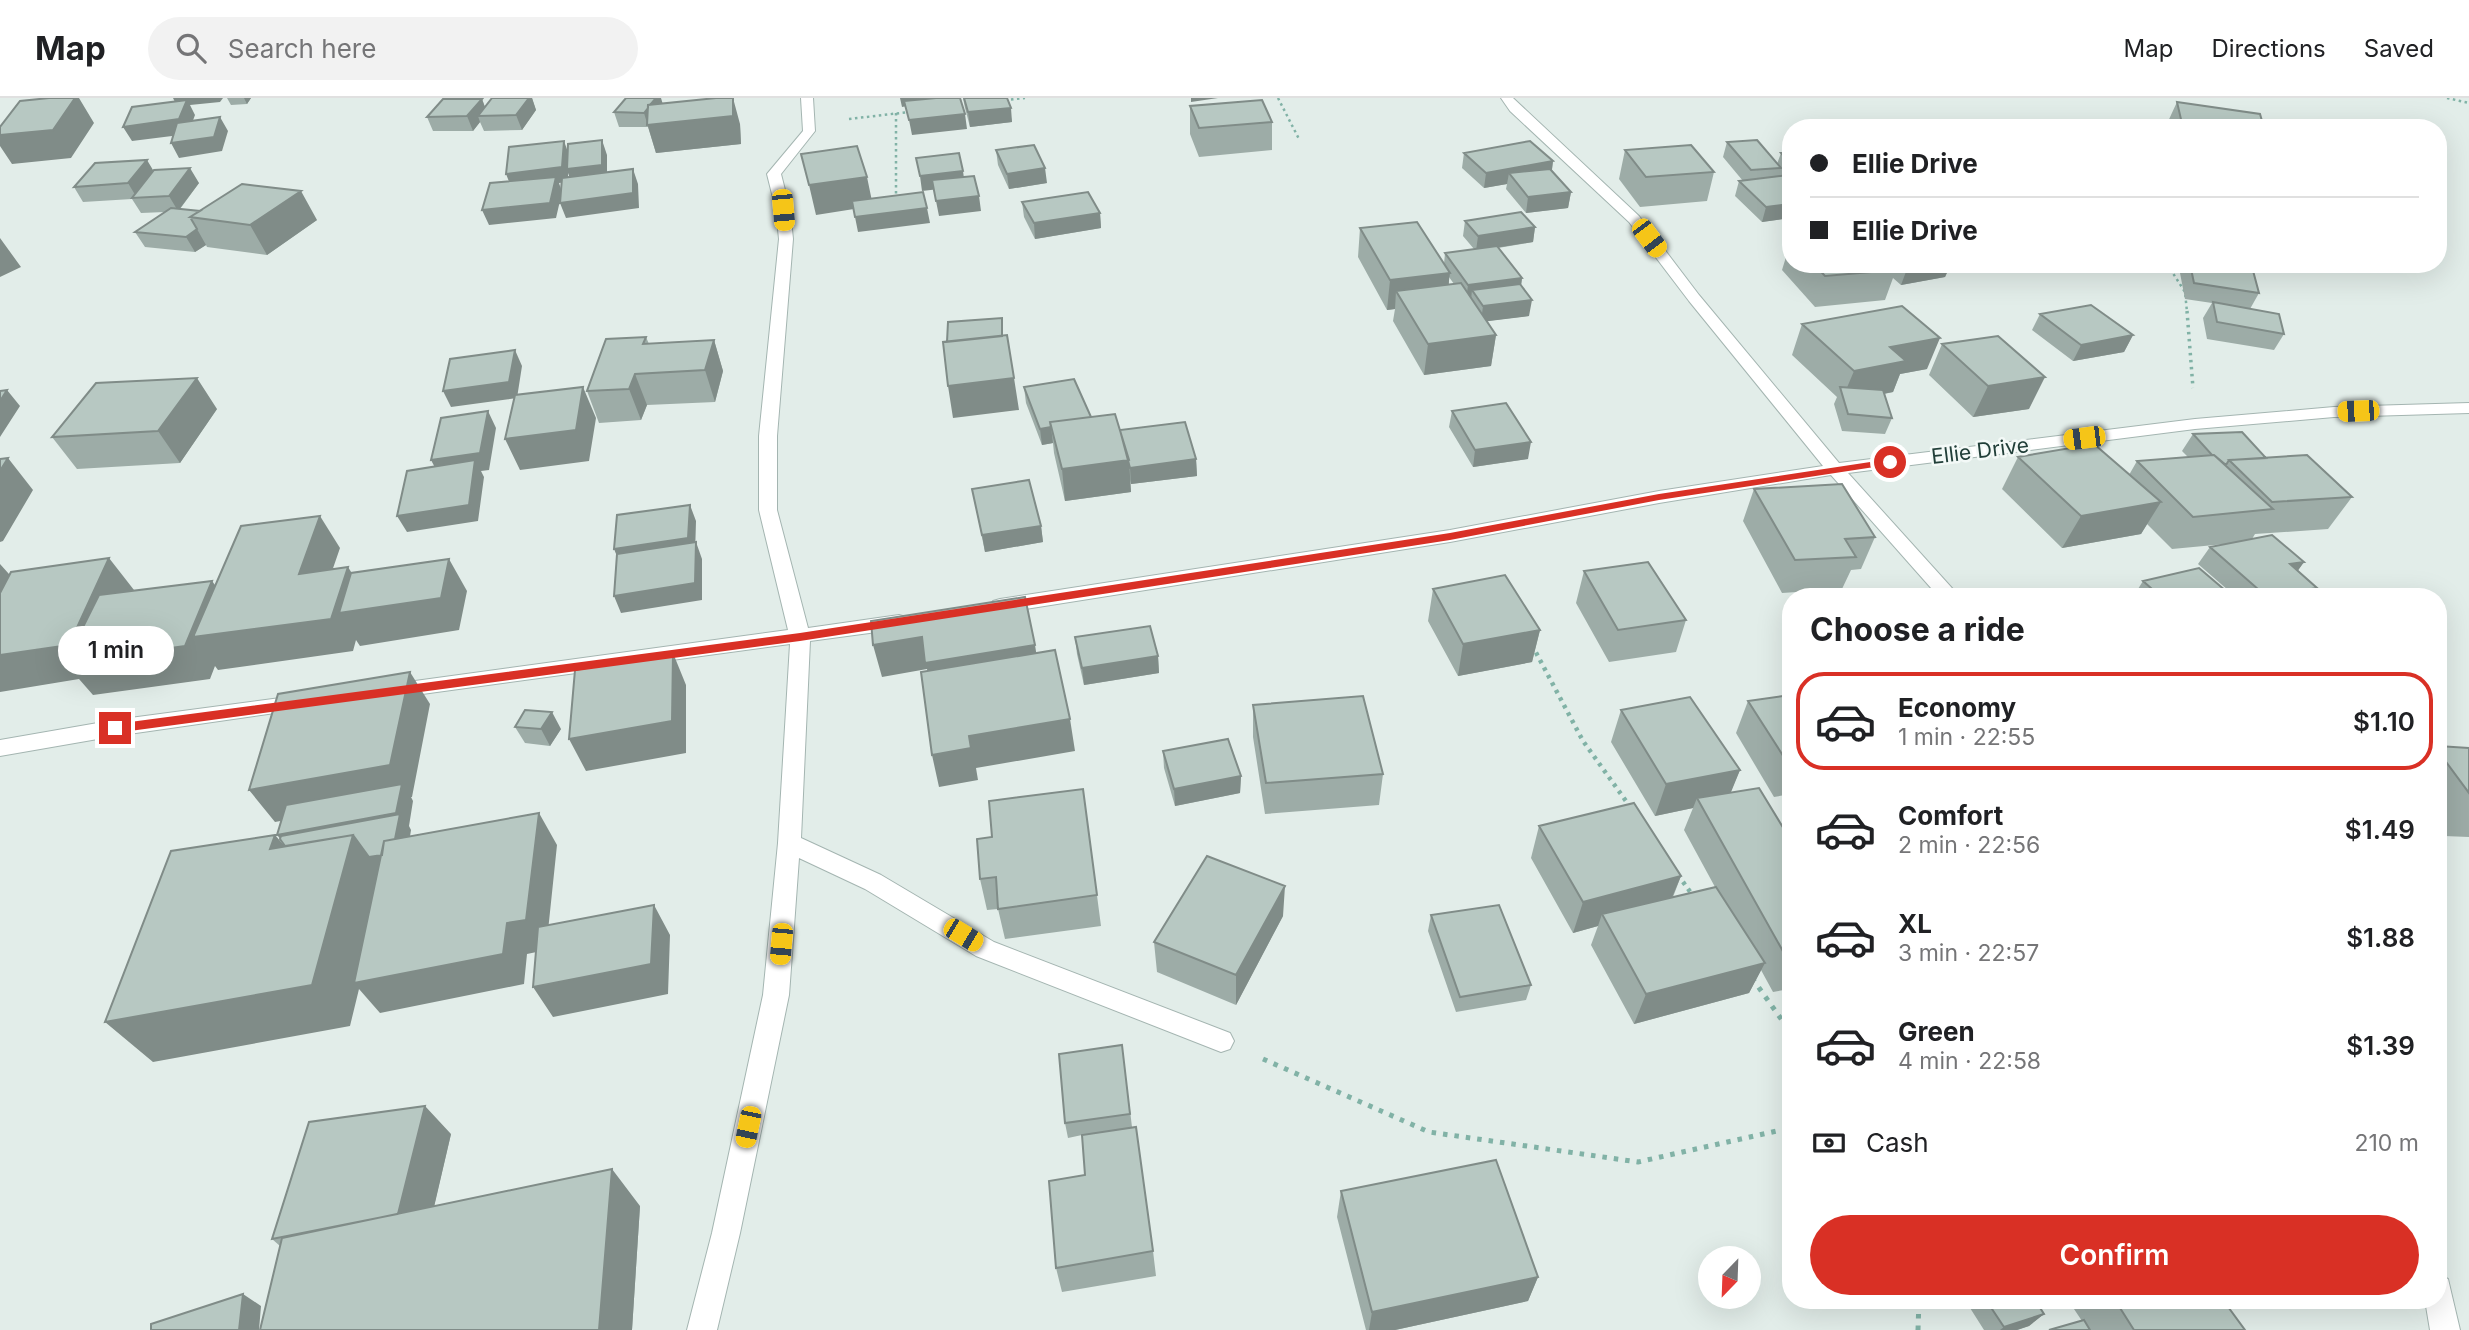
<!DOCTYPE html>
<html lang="en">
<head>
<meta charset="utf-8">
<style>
	:root { --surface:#fff; --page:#f2f2f2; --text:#202124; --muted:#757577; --line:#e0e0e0; --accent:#d93025 }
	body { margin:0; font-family:Inter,sans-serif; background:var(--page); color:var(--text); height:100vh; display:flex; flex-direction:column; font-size:26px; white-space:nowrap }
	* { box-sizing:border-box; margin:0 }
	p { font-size:23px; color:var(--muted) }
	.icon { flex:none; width:38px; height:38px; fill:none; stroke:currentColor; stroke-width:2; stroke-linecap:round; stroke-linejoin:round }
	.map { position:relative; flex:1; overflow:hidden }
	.details { position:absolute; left:1782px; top:490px; width:665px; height:721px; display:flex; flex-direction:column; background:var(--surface); border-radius:28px; box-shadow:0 7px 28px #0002 }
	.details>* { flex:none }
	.guide { position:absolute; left:1782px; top:21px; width:665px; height:154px; border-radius:28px; box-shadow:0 7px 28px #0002; display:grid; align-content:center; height:154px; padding:0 28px; background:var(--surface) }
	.needle { width:46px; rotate:203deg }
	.buttons { position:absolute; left:1698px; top:1148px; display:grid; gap:14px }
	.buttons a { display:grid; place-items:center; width:63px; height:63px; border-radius:50%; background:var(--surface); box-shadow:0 7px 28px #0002; font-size:35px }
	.end { position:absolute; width:32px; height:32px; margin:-16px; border:9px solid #d93025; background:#fff; box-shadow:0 0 0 4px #fff }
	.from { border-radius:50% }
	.bubble { position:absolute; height:49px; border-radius:24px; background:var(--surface); box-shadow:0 7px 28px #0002; font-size:23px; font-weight:600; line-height:49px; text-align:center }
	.car { position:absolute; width:21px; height:42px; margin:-21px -10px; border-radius:9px; box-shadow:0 0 5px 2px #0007; background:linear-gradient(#f5c518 24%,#345 0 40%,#f5c518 0 76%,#345 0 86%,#f5c518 0) }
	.guide b { display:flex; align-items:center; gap:24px; height:66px; font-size:26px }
	.guide b+b { border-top:2px solid var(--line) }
	.guide i { width:18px; height:18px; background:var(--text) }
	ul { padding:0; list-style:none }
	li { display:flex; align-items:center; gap:21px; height:98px; margin:0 14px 10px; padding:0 14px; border:4px solid transparent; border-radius:28px }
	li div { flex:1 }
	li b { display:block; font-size:26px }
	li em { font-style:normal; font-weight:600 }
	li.selected { border-color:var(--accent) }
	li>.icon { width:63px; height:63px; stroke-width:1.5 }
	h2 { padding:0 28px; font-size:32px; line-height:84px }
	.pay { display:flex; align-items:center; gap:18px; height:77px; padding:0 28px; font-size:26px }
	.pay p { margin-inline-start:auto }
	.cta { display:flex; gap:14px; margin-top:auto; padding:14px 28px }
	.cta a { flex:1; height:80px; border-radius:42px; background:var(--accent); color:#fff; font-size:28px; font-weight:600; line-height:80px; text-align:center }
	header { display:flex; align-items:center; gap:42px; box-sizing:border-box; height:98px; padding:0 35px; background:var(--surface); border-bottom:2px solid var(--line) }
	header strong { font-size:33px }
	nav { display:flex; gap:38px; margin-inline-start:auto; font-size:24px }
	.search { width:490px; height:63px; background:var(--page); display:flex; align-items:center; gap:18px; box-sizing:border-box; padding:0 24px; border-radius:38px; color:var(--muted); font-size:26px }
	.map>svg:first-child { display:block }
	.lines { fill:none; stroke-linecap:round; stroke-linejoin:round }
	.minor-casing { stroke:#a4b5b1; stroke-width:2 }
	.path-far3 { stroke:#81b2a6; stroke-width:2.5; stroke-dasharray:2.5 3.5; stroke-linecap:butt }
	.path-far2 { stroke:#81b2a6; stroke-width:3.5; stroke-dasharray:2.5 4.5; stroke-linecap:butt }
	.path-far1 { stroke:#81b2a6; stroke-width:4.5; stroke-dasharray:3.5 5; stroke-linecap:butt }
	.path { stroke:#81b2a6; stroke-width:5; stroke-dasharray:4.5 7; stroke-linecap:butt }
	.minor { fill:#fff; fill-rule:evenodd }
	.wall { fill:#9daca7; fill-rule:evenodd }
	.shaded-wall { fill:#808c88 }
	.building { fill:#b7c8c2; stroke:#808c88; stroke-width:2 }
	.route { fill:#d93025 }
	.labels { text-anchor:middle; stroke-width:5; stroke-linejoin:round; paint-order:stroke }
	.street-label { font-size:21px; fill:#213f39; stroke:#f3f9f7 }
</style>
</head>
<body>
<header>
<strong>Map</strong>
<div class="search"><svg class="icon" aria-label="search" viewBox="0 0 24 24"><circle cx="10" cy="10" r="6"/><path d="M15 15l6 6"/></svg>Search here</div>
<nav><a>Map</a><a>Directions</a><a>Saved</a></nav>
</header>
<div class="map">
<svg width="2469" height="1232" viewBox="0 0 2469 1232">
	<rect width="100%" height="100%" fill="#e2ede9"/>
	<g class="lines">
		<defs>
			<path id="minor" d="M801 0H813L815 33 781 76 790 112 793 141 777 338V412L808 530 899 517 906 519 909 524 906 529 899 531 810 543 801 740 881 777 994 844 1230 935 1234 943 1230 951 1221 954 976 858 865 791 799 760 789 897 740 1135 717 1232H687L712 1135 763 897 778 745 790 546 393 600 386 598 383 593 386 588 393 586 788 532 759 412V338L779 141 776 112 767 76 803 33Z
				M1501 0H1513L1639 118 1699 197 1839 365 2195 321 2334 309 2469 305V315L2334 319 2195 331 1848 375 1960 499H1939L1831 377 1659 405 1450 444 1000 515 993 513 990 508 993 503 1000 501 1450 432 1659 393 1823 368 1689 203 1629 124 1510 13Z
				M303 597 310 600 313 605 310 610 115 638 0 658V642L115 622Z
				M2438 1176 2448 1181 2460 1232H2430L2425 1202H2438Z"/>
		</defs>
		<use href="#minor" class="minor-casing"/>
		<path class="path-far3" d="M1278 0 1299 41
			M2447 0 2469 5
			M1005 2 1025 0
			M896 15V97
			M849 21 909 14
			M2167 166 2185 194 2187 214"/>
		<path class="path-far2" d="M2187 213 2193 290"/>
		<path class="path-far1" d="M1532 547 1583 643 1631 710
			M1678 777 1694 799"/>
		<path class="path" d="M1752 880 1784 925 1790 944
			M1263 961 1429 1034 1638 1064 1790 1030
			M1918 1232 1919 1202"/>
		<use href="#minor" class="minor"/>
	</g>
	<path class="wall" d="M227 0H258H251L247 6 231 7Z
		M492 0H532L536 12 522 32 484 33 480 24 473 33H433L427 19 482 1 485 9Z
		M963 0H1007L1012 24 970 29 965 10Z
		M2177 4 2264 30H2165Z
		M662 5 740 26 741 46 656 55 648 29H619L614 14Z
		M1190 8 1272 24V52L1199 59 1190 36Z
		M1727 44 1777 66 1781 55H1790V120L1762 124 1735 98 1739 83H1743L1723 59Z
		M996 52 1047 85 1009 91 998 67Z
		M1625 52 1714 74 1707 103 1640 109 1619 81Z
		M1464 55 1553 63 1552 72 1571 94 1568 110 1526 115 1506 91 1507 86 1484 90 1462 70Z
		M154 73 199 85 180 111 317 122 267 157 207 149 206 147 195 154 145 149 135 134 165 114 141 115 132 101 83 104 74 89Z
		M1022 104 1100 115 1101 130 1035 141 1024 119Z
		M1465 123 1535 129 1533 144 1498 150 1522 180 1521 187 1529 218 1487 223 1496 237 1491 268 1424 277 1393 223 1395 211 1387 212 1358 159 1360 130 1444 166 1445 155 1474 151 1463 138ZM1449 179 1454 186H1449Z
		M1790 146V166H1951L1945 179 1901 187 1893 180 1885 202 1815 209 1782 172Z
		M2184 166H2232L2259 195 2250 211 2284 236 2274 252 2207 241 2203 220 2212 205 2185 201 2180 175Z
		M2040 216 2133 237 2124 254 2073 263 2032 232Z
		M1802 226 1927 271 1900 276 1893 294 1884 296 1892 320 1885 336 1842 333 1834 306 1837 299 1792 257Z
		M646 239 649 246 714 242 723 273 715 304 647 307 641 322 599 325 587 293Z
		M1942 246 2029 311 1973 319 1929 277Z
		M1024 289 1120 332 1196 361 1197 378 1131 386 1130 382 1131 394 1065 403 1054 355 1053 345 1042 347 1026 305Z
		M217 311 180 365 77 371 52 339Z
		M1452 313 1528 361 1473 369 1449 329Z
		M2193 336 2266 360 2352 399 2328 431 2255 436 2252 441 2304 464 2297 473 2317 490 2310 499H2236L2198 466 2210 449 2225 446 2172 451 2147 426 2141 436 2062 450 2002 391 2018 359 2129 377 2137 363 2188 359 2182 353Z
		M972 391 1041 428 1043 444 985 454Z
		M1754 391 1875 439 1861 471 1851 472 1842 491 1782 495 1743 423Z
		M1584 473 1686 522 1676 554 1609 564 1576 505Z
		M2143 483 2233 499H2133Z
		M1433 491 1540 532 1532 564 1458 578 1428 523Z
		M1075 539 1158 558 1159 575 1084 587 1077 556Z
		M1790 597V696L1774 699 1736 635 1748 603Z
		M1253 607 1383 676 1379 707 1265 716 1253 639Z
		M1621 612 1740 672 1730 695 1790 741V891L1773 894 1761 872 1749 895 1634 926 1591 847 1598 828 1573 835 1531 760 1539 728 1681 778 1673 799 1715 789 1684 732 1693 710 1655 718 1611 644Z
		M515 629 561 631 550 648 525 645Z
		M2438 648 2469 650V739L2444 738 2438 729Z
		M1163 653 1241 678 1240 695 1175 708 1164 670Z
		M1083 691 1101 828 1005 841 998 811 987 812 980 781 992 739Z
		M1431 817 1531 887 1526 902 1456 914 1428 833Z
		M1283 818 1236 907 1157 874 1154 844Z
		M1122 947 1132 1029 1153 1153 1156 1178 1062 1194 1056 1170 1085 1077 1082 1037 1068 1040 1065 1025Z
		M451 1036 434 1108H640L632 1232H260L280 1148 272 1141Z
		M1341 1093 1538 1179 1528 1203 1395 1232H1366L1337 1119Z
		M1965 1202H2035L2044 1216 2029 1228 2017 1232H1984Z
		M2068 1202H2223L2245 1232H2049L2082 1223Z"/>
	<path class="shaded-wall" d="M75 0H79L94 25 71 60 12 66 0 48V37Z
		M173 0H223L220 4 190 7 195 17 188 36 132 43 123 29 177 8Z
		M244 0H251L247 6Z
		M529 0H532L536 12 522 32 516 17Z
		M656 0H661L664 10 733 0 740 26 741 46 656 55 644 15Z
		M900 0H947L902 9Z
		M1191 0H1218L1191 4Z
		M482 1 487 15 478 18 480 24 473 33 467 18Z
		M1011 10 1012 24 970 29 968 14Z
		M965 16 967 31 912 37 909 22Z
		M220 19 228 33 222 53 179 60 171 45Z
		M602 42 607 57V82L572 86 568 75V84L559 85 562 94 556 120 489 127 482 112 512 91 506 76 564 43 569 57Z
		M147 62 156 77 137 100 128 85Z
		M1553 63 1551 78 1509 75 1507 86 1484 90 1486 75Z
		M190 70 199 85 178 113 169 98Z
		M1045 70 1047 85 1009 91 1007 76Z
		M633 71 638 86 639 110 566 120 560 105Z
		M963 73 965 88 922 93 920 78Z
		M867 79 873 108 816 117 809 87Z
		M301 93 317 122 267 157 250 127Z
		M1571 94 1568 110 1526 115 1528 99Z
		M979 98 981 113 939 118 936 103Z
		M1790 106V120L1762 124 1766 109Z
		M927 110 930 125 858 134 855 119Z
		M1100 115 1101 130 1035 141 1034 125Z
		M1535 129 1533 144 1476 153 1478 138Z
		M197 131 206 147 195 154 186 139Z
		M0 140 21 169 0 179Z
		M1935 166H1951L1945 179 1901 187 1907 171Z
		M1450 175 1446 205 1396 193 1395 211 1387 212 1390 182Z
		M1522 180 1520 196 1472 192 1471 202 1466 203 1468 187Z
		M1532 202 1529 218 1481 224 1483 208Z
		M1496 237 1491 268 1424 277 1428 246Z
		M2133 237 2124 254 2073 263 2081 247Z
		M1940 240 1927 271 1900 276 1893 294 1844 303 1843 299 1854 273 1890 249Z
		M714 242 723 273 715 304 705 272Z
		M515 252 522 268 517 300 451 309 443 293Z
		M635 276 647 307 641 322 629 291Z
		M2045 279 2029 311 1973 319 1988 288Z
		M197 280 217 311 180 365 158 333Z
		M1014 280 1019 312 953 320 948 288Z
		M583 289 596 320 589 363 520 372 505 341Z
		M7 292 20 308 0 339V303Z
		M488 313 496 330 489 372 481 373 484 379 478 423 407 434 397 418 440 379 431 362Z
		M1051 329 1053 345 1042 347 1040 331Z
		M1531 344 1528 361 1473 369 1475 352Z
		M8 360 33 392 3 443 0 444V373Z
		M1196 361 1197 378 1131 386 1130 370Z
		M1129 362 1131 394 1065 403 1062 371Z
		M2161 404 2141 436 2062 450 2081 418Z
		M690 407 696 423 695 457 621 468 614 451Z
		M320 418 340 450 320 508 299 476Z
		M1041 428 1043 444 985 454 982 437Z
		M696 444 702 461V502L621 515 614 498Z
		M109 460 134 492 105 559 212 483 236 515 348 469 368 501 449 461 467 493 459 532 360 548 356 542 353 553 218 572 215 568 210 581 93 597 79 581 0 594V557Z
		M2304 464 2292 481 2290 466Z
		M0 466 26 495 0 541Z
		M2317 490 2310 499H2269Z
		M1540 532 1532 564 1458 578 1463 546Z
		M922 539 1035 547 1040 579 933 598 927 571 882 579 873 547Z
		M673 555 686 587V655L586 673 569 641Z
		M1158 558 1159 575 1084 587 1082 570Z
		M410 574 430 606 412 699H411L413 703 409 728 411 732 405 771 507 825 539 715 557 747 546 852 527 856 524 886 380 915 359 891 350 928 153 964 105 924 270 751 275 737 295 760 291 753 277 737 399 701 275 724 249 692Z
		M552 614 561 631 550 648 541 631Z
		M1070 621 1075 653 976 670 978 682 939 689 932 657 969 638Z
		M1740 672 1727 704 1697 700 1693 710 1655 718 1666 686Z
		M1241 678 1240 695 1175 708 1174 691Z
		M1681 778 1668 809 1602 816 1598 828 1573 835 1583 804Z
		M1285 788 1283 818 1236 907V877Z
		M654 807 670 837 668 896 553 919 533 889Z
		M1765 865 1749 895 1634 926 1646 896Z
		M425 1008 451 1036 425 1148 397 1122Z
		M612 1071 640 1108 632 1232H599Z
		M1538 1179 1528 1203 1395 1232H1369L1372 1214Z
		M243 1196 261 1208 259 1232H239Z
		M2044 1216 2029 1228 2017 1232H2000L2004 1229Z"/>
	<path class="building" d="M49 0H75L53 32 0 37V29L20 3Z
		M492 0H529L516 17 478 18Z
		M626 0H656L650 7H648V10L644 15 614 14Z
		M716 0H733V18L647 27 648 7Z
		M936 0H960L965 16 909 22 904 3Z
		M964 0H1007L1011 10 968 14Z
		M443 1H482L467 18 427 19Z
		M187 2 179 21 123 29 132 9Z
		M1262 2 1272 24 1199 30 1190 8Z
		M2177 4 2260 16 2264 30H2183Z
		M220 19 214 39 171 45 177 25Z
		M602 42V67L567 71 568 46Z
		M1757 42 1781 70 1751 72 1727 44Z
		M564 43 562 69 506 76 509 49Z
		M1530 43 1553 63 1486 75 1464 55Z
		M1034 47 1045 70 1007 76 996 52Z
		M1691 47 1714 74 1646 79 1625 52Z
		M857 48 867 79 809 87 801 56Z
		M959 55 963 73 920 78 916 60Z
		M1781 55H1790V66Z
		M147 62 128 85 74 89 95 65Z
		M190 70 169 98 132 100 154 72Z
		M633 71V95L560 105 562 80Z
		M1550 71 1571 94 1528 99 1509 75Z
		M1789 77 1790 79V106L1766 109 1739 83Z
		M974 78 979 98 936 103 932 82Z
		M556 79 550 105 482 112 490 85Z
		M242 86 301 93 250 127 190 119Z
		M923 94 927 110 855 119 852 103Z
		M1088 94 1100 115 1034 125 1022 104Z
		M171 110 200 113 190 119 197 131 186 139 135 134Z
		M1521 114 1535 129 1478 138 1465 123Z
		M1417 124 1450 175 1390 182 1360 130Z
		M1497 148 1522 180 1468 187 1445 155Z
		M1814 166H1891L1896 172 1825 178Z
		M1901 166H1935L1907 171Z
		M2190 166H2232L2252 169 2259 195 2194 185Z
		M1461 185 1496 237 1428 246 1396 193Z
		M1520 186 1532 202 1483 208 1472 192Z
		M2213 204 2279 216 2284 236 2217 224Z
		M2091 207 2133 237 2081 247 2040 216Z
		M1902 208 1940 240 1890 249 1906 263 1854 273 1802 226Z
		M1002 220V238L947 244 948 224Z
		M1007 237 1014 280 948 288 943 244Z
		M1998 238 2045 279 1988 288 1942 246Z
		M646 239 643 246 714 242 705 272 635 276 629 291 587 293 606 241Z
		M515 252 509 284 443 293 450 261Z
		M197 280 158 333 52 339 96 285Z
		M1074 281 1091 319 1050 324 1051 329 1040 331 1024 289Z
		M583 289 576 332 505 341 515 297Z
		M1840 289 1883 292 1892 320 1848 316Z
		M7 292 0 303V293Z
		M1506 305 1531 344 1475 352 1452 313Z
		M488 313 480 355 431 362 441 320Z
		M1115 316 1129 362 1062 371 1050 324Z
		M1185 324 1196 361 1130 370 1120 332Z
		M2242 334 2266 360 2229 362 2226 367 2214 357H2212L2193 336Z
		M2094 346 2161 404 2081 418 2018 359Z
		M2214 357 2273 411 2193 419 2137 363Z
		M2307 357 2352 399 2272 404 2229 362Z
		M8 360 0 373V361Z
		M475 362 469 407 397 418 407 373Z
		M1029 382 1041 428 982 437 972 391Z
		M1842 386 1875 439 1845 441 1856 459 1795 462 1754 391Z
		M690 407 688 440 614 451 617 417Z
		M320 418 299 476 348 469 331 521 193 539 241 428Z
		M2272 437 2304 464 2290 466 2317 490 2267 499 2210 449Z
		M696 444 695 485 614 498 617 456Z
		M109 460 69 547 0 557V495L11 474Z
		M449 461 441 500 339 515 351 475Z
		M1648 464 1686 522 1618 532 1584 473Z
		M2199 470 2233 499H2161L2143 483Z
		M1505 477 1540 532 1463 546 1433 491Z
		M212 483 185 548 65 565 99 497Z
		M1025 499 1035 547 925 565 922 539 873 547 871 523Z
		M1150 528 1158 558 1082 570 1075 539Z
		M1055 552 1070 621 969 638 971 650 932 657 921 574Z
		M673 555 672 623 569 641 575 572Z
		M410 574 390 667 249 692 278 596Z
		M1790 597V667H1789L1748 603Z
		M1363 598 1383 676 1266 685 1253 607Z
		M1690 599 1740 672 1666 686 1621 612Z
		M525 612 552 614 541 631 515 629Z
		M1228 641 1241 678 1174 691 1163 653Z
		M2438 648 2469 650V695L2438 653Z
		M402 686 396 715 277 737 286 707Z
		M1759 690 1790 741V864H1789L1697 700Z
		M1083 691 1097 797 998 811 996 779 980 781 977 741 992 739 989 703Z
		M1634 705 1681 778 1583 804 1539 728Z
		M539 715 526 822 507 825 503 856 354 885 384 743Z
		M400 716 395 741 384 743 382 757 369 759 353 737 285 748 280 741 281 738Z
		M275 737 270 751 353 737 312 887 105 924 171 753Z
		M1207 758 1285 788 1236 877 1154 844Z
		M1716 789 1765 865 1646 896 1602 816Z
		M654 807 651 866 533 889 538 829Z
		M1499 807 1531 887 1460 899 1431 817Z
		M1122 947 1130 1016 1065 1025 1059 956Z
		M425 1008 398 1116 272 1141 309 1024Z
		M1136 1029 1153 1153 1056 1170 1049 1083 1085 1077 1082 1037Z
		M1496 1062 1538 1179 1372 1214 1341 1093Z
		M612 1071 599 1232H260L282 1140Z
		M243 1196 239 1232H151V1226Z
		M1986 1202H2035L2044 1216 2004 1229Z
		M2115 1202H2223L2245 1232H2134Z
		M2084 1222 2090 1232H2049Z"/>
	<path class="route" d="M1890 361 1894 362V366L1659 402 1450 442 800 543 115 635 109 630 115 626 800 535 1450 435 1659 396Z"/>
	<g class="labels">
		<g class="street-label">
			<text transform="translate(1980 353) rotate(-7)" y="7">Ellie Drive</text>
		</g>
	</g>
</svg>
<div class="buttons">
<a><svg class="needle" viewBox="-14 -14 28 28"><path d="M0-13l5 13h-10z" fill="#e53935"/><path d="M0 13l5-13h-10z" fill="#757577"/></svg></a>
</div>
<i class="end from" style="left:1890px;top:364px"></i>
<i class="end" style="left:115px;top:630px"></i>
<div class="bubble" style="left:58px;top:528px;width:116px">1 min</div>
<i class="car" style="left:783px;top:112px;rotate:175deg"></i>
<i class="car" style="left:1649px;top:140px;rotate:143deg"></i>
<i class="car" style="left:2358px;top:313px;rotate:268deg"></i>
<i class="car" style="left:2084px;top:340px;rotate:263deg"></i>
<i class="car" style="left:963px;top:837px;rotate:121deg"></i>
<i class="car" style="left:781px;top:846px;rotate:185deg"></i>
<i class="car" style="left:748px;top:1029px;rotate:192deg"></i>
<div class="guide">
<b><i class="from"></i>Ellie Drive</b>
<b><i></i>Ellie Drive</b>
</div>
<section class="details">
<h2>Choose a ride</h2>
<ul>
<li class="selected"><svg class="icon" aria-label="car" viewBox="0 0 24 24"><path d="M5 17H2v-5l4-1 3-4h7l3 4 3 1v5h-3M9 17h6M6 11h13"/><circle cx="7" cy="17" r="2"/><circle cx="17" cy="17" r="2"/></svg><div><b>Economy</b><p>1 min · 22:55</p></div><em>$1.10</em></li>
<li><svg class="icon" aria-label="car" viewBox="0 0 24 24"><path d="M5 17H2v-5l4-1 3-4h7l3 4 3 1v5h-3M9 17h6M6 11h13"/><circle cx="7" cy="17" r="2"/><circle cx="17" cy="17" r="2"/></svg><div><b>Comfort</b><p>2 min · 22:56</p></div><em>$1.49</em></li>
<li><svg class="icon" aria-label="car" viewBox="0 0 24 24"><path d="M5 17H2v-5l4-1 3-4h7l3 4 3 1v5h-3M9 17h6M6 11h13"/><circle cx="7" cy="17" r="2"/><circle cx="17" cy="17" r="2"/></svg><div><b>XL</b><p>3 min · 22:57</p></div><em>$1.88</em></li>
<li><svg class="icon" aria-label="car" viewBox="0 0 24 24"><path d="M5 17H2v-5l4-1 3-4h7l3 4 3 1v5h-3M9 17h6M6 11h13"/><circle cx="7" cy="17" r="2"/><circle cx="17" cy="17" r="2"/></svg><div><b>Green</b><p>4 min · 22:58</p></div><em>$1.39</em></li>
</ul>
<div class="pay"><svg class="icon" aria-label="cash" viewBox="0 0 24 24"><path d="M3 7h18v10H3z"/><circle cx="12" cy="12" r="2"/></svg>Cash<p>210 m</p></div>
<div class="cta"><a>Confirm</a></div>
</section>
</div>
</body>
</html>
